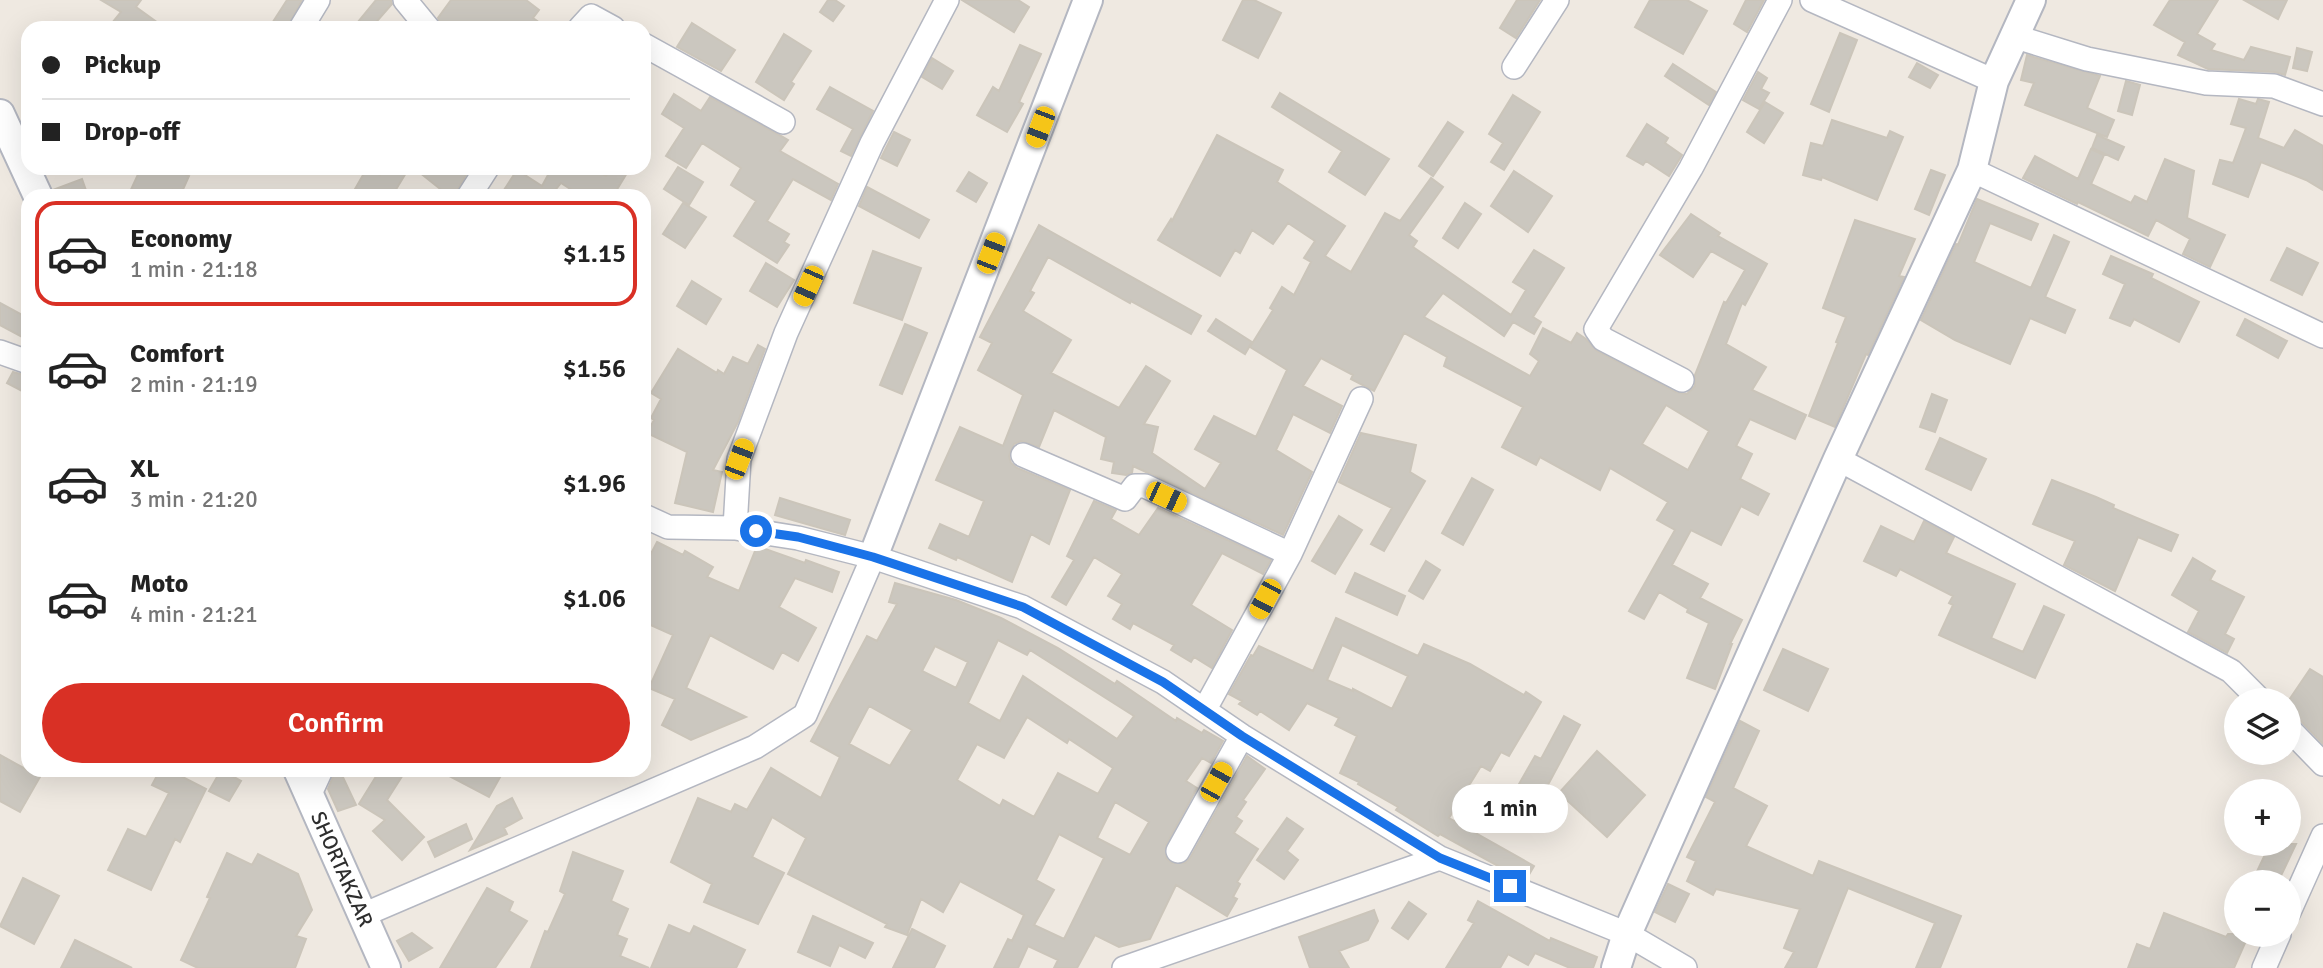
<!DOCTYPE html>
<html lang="en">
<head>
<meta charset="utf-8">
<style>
	:root { --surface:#fff; --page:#f6f6f6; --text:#222; --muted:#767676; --line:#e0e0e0; --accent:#d93025 }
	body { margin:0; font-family:Signika,sans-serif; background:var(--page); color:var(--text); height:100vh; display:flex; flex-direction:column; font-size:26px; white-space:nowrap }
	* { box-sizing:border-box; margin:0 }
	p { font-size:23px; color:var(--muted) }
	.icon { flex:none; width:38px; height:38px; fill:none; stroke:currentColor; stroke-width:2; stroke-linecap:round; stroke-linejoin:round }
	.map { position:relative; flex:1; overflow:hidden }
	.drawer { position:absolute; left:21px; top:189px; width:630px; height:588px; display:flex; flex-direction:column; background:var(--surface); border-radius:21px; box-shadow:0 7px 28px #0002 }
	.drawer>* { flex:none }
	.hud { position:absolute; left:21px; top:21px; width:630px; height:154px; border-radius:21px; box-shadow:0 7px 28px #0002; display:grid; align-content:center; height:154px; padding:0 21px; background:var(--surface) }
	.controls { position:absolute; left:2224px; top:688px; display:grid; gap:14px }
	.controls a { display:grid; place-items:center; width:77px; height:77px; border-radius:50%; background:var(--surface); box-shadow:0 7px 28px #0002; font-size:35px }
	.end { position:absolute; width:32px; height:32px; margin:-16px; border:9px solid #1a73e8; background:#fff; box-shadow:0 0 0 4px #fff }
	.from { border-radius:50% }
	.bubble { position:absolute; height:49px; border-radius:24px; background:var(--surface); box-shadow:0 7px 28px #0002; font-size:23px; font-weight:600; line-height:49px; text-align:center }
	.car { position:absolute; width:21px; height:42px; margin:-21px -10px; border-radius:9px; box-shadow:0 0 5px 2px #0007; background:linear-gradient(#f5c518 24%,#345 0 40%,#f5c518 0 76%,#345 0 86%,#f5c518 0) }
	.hud b { display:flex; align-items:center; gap:24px; height:66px; font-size:26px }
	.hud b+b { border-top:2px solid var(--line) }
	.hud i { width:18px; height:18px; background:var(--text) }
	ul { padding:12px 0 0; list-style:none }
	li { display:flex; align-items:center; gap:21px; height:105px; margin:0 14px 10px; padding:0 7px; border:4px solid transparent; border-radius:21px }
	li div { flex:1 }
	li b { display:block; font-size:26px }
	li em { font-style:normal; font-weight:600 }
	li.selected { border-color:var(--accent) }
	li>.icon { width:63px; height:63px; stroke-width:1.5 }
	.primary-button { display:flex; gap:14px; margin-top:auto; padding:14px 21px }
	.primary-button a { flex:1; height:80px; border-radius:42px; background:var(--accent); color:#fff; font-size:28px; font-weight:600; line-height:80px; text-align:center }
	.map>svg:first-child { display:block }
	.building { fill:#cbc7bf; stroke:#cbc5ba; stroke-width:2; fill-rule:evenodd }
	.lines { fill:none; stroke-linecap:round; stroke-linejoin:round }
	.minor-casing { stroke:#b4b7c1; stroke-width:26 }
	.tertiary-casing { stroke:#b4b7c1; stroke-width:32 }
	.minor { stroke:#fff; stroke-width:23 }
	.tertiary { stroke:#fff; stroke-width:28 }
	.route { stroke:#1a73e8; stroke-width:9 }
	.labels { text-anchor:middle; stroke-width:5; stroke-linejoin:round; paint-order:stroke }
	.street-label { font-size:21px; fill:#2e2e2e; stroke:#fff }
</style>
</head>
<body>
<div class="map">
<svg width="2323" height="968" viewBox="0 0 2323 968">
	<rect width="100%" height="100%" fill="#efe9e1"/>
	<path class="building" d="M101 0H141L136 7 165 28H108L121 12Z
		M287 0H302L287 28H269Z
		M376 0H391L392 4 371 28H353Z
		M451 0H526L539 10 533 18 547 28H442L438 18Z
		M828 0H835L844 6 833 21 820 12Z
		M962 0H1018L1029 7 1014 32Z
		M1243 0H1254L1281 13 1258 58 1223 40Z
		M1517 0H1540L1516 38 1500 28Z
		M1650 0H1687L1707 11 1683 54 1635 27Z
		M1746 0H1764L1747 32 1734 24Z
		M2170 0H2218L2197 34 2215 44 2211 50 2244 60 2251 47 2290 57 2285 75 2275 72 2208 69 2178 55 2185 42 2154 25Z
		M2244 0H2287L2278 19Z
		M692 23 735 50 721 71 677 47Z
		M1840 33 1857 40 1829 112 1811 104Z
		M784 34 811 51 791 82 794 84 784 100 756 82Z
		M1020 45 1041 54 1019 102 1023 104 1007 132 977 115 993 87 999 91Z
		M2297 48 2312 52 2307 71 2293 68Z
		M2027 55 2100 76 2087 108 2114 120 2107 137 2025 105 2034 83 2021 80Z
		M932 58 953 71 942 89 922 77Z
		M1917 63 1938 75 1930 88 1909 77Z
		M1673 64 1716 92 1709 105 1665 76Z
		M1758 72 1767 78 1761 89 1769 93 1759 109 1743 100Z
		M2126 81 2140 85 2132 115 2118 111Z
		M830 87 873 111 851 156 841 151 853 129 817 109Z
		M1280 93 1389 159 1365 195 1329 172 1342 151 1272 107Z
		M674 94 701 111 710 97 781 136 788 140 780 151 838 184 831 200 793 179 767 221 789 234 784 242 789 245 777 263 734 236 756 201 731 185 741 168 702 143 686 168 666 156 684 128 662 114Z
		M1513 95 1540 112 1504 170 1491 162 1503 143 1489 134Z
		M2239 99 2256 104 2258 99 2269 102 2258 138 2284 148 2295 130 2323 146V190L2306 180 2261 162 2248 197 2213 184 2220 160 2233 163 2246 128 2231 124Z
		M1765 102 1783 113 1764 143 1747 132Z
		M1832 120 1887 138 1890 131 1903 137 1877 200 1822 177 1821 180 1803 175 1811 143 1823 146Z
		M1448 122 1463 132 1433 176 1419 166Z
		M1647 124 1668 138 1665 143 1682 155 1669 176 1646 161 1643 165 1627 156Z
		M894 132 910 140 897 166 881 158Z
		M1217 135 1283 170 1277 182 1345 226 1325 256 1351 272 1385 213 1400 221 1431 178 1443 187 1409 235 1417 241 1413 247 1511 315 1526 290 1513 282 1534 250 1564 268 1533 317 1541 322 1534 334 1513 322 1504 336 1443 293 1424 317 1530 376 1539 361 1530 354 1543 328 1571 343 1577 333 1586 339 1597 351 1676 392 1687 394 1695 386V375L1724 302 1726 303 1745 270 1711 251 1693 277 1660 255 1691 214 1720 233 1718 236 1767 264 1745 305 1742 303 1726 344 1766 367 1752 390 1806 415 1795 439 1750 419 1736 446 1752 454 1740 479 1769 494 1758 515 1741 506 1721 545 1691 530 1672 565 1708 584 1700 598 1742 620 1730 644H1732L1715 689 1687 678 1709 623 1687 612 1688 609 1659 592 1644 619 1629 611 1675 530 1657 520 1668 502 1610 468 1600 490 1540 457 1536 465 1502 447 1523 407 1444 366 1447 357 1404 333 1374 391 1351 379 1353 375 1321 358 1303 386 1342 406 1330 433 1293 414 1276 450 1312 472 1283 535 1133 466 1132 473 1126 475 1112 473 1114 462 1101 459 1106 437 1054 410 1039 447 1021 441 1014 444 1009 456 1011 463 1017 468 1070 490 1049 544 1031 534 1012 582 957 557 956 560 929 548 940 524 969 537 984 501 936 480 960 427 1003 446 1023 395 978 370 992 343 980 337 1039 225 1201 316 1191 334 1131 301 1130 303 1048 257 1030 291 1034 293 1023 311 1071 340 1051 373 1119 408 1146 366 1170 381 1144 424 1158 427 1152 453 1205 489 1221 463 1195 449 1214 416 1256 437 1287 370 1250 347 1273 310 1270 308 1282 287 1294 295 1311 262 1304 258 1315 241 1288 223 1273 244 1252 230 1240 253 1235 250 1220 276 1158 240 1171 219 1172 221ZM1666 405 1709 431 1688 470 1642 444Z
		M2097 135 2124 147 2118 160 2092 148Z
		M2091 149 2104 155 2091 184 2131 203 2135 196 2147 202 2165 159 2194 171 2187 218 2225 235 2210 267 2183 254 2190 239 2156 220 2148 236 2078 202 2077 204 2023 178 2035 156 2078 179Z
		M678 167 703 182 689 205 664 189Z
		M141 168H171L189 176 181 194 173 190 170 196H128Z
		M367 168 380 175 384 168H409L392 196H351Z
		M414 168H470L454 196H449Z
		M537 168H592L606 176 611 168H630L613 196H581L561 183 553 193 558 196H500L517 170 542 186 548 175Z
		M1931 170 1945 175 1929 215 1915 209Z
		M1514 171 1552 196 1528 232 1491 206Z
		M969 172 987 183 976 202 957 191Z
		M82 179 88 196H54L53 190Z
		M867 187 929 220 919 238 859 206Z
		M1977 199 2038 224 2031 240 1990 223 1974 262 2031 288 2054 235 2069 242 2045 297 2075 310 2065 333 2030 318 2010 364 1955 340 1921 320 1956 244 1958 245Z
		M683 203 706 217 685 248 663 234Z
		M1465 203 1481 214 1458 248 1443 238Z
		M1855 220 1915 239 1899 276 1904 277 1868 355 1866 354 1835 427 1809 416 1838 343 1836 342 1846 317 1823 308Z
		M2287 248 2318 263 2302 295 2271 280Z
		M873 251 921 268 902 320 854 303Z
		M2111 256 2153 274 2151 278 2199 302 2179 342 2134 319 2130 326 2110 318 2125 284 2103 274Z
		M766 263 794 280 777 307 750 291Z
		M692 281 721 299 706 324 677 306Z
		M0 303 28 318V340L0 325Z
		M1216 319 1252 342 1245 354 1208 331Z
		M2245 319 2287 341 2278 358 2237 335Z
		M905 324 927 333 902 394 880 385Z
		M758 345 765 349 738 422 713 470 722 472 713 512 675 503 687 452 647 433 654 420 651 418 661 399 651 393 678 349 717 373 718 370 724 374 733 357 748 364Z
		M13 372 28 376V394L7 383Z
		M1932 394 1947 400 1935 432 1920 427Z
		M1361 433 1416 445 1410 472 1425 481 1384 551 1371 544 1392 508 1339 482Z
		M1940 438 1986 459 1971 490 1926 469Z
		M1472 478 1493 490 1463 545 1442 533Z
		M2052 480 2096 497 2114 505 2113 508 2178 535 2171 551 2138 537 2115 591 2064 565 2075 541 2033 524Z
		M780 498 850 520 845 535 775 515Z
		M1094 501 1116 510 1111 519 1139 535 1158 508 1271 560 1263 574 1222 553 1191 605 1232 630 1212 668 1194 657 1191 662 1171 650 1174 645 1133 623 1130 629 1113 619 1122 604 1108 596 1122 574 1094 557 1066 605 1052 597 1074 560 1067 556Z
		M1339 516 1362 530 1335 574 1312 561Z
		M1924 521 1954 537 1946 553 2015 584 1991 638 2023 652 2044 606 2064 615 2035 678 1939 635 1953 605 1949 603 1953 596 1900 569 1896 576 1864 561 1881 526 1914 542Z
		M657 542 683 555 685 551 713 567 707 577 739 591 757 546 805 563 806 560 839 572 832 592 795 578 779 607 816 628 798 661 782 652 773 669 710 635 686 688 746 717 691 740 662 725 675 699 649 688 673 635 644 622V567Z
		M2193 558 2215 571 2210 580 2244 597 2225 634 2234 639 2227 653 2188 632 2199 611 2172 595Z
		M1426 561 1440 570 1423 599 1409 591Z
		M1355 573 1405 596 1397 615 1346 592Z
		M895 583 956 600 1001 618 1058 648 1115 684 1117 681 1176 721 1177 718 1202 733 1204 730 1223 741 1211 763 1202 758 1186 781 1197 788 1166 845V858L1172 863H1185L1190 858 1247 756 1265 769 1243 800 1246 802 1236 817 1242 821 1234 833 1258 849 1237 882 1240 884 1233 897 1237 899 1227 916 1176 885 1150 939 1119 947 1095 935 1077 968H1054L1058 960 1028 946 1018 968H994L1008 939 1012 941 1024 915 960 881 943 912 921 899 907 935 885 927 887 924 788 874 806 838 772 817 752 857 784 873 758 924 704 902 712 884 671 862 698 798 731 812 735 804 747 810 771 768 821 798 840 757 811 741 867 636 877 641 897 604 889 602ZM998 640 1027 655 1030 650 1134 716 1117 739 1023 676 1000 721 968 703ZM935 646 968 662 956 688 922 671ZM869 706 912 730 890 766 849 744ZM1027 717 1067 743 1069 739 1113 768 1098 794 1058 773 1034 817 1003 800 1000 806 957 780 977 744 1004 758ZM1115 802 1149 822 1130 855 1097 838ZM1059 834 1104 858 1064 939 1034 925 1054 890 1036 880Z
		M1336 618 1418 656 1424 644 1470 664 1524 695 1526 692 1541 702 1509 756 1501 752 1490 771 1481 766 1449 818 1534 866 1527 878 1500 867 1440 834 1438 836 1396 810 1398 807 1358 784 1359 782 1340 773 1357 736 1335 725 1339 718 1307 703 1289 730 1260 711 1257 715 1239 704 1242 701 1229 694 1251 655 1253 656 1259 646 1313 671ZM1342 645 1408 676 1392 709 1353 689V691L1327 680Z
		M1783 649 1828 669 1808 711 1764 690Z
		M2310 669 2323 677V744L2299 719 2289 715V700Z
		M1564 716 1580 725 1542 796 1519 784 1535 756 1541 759Z
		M1740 721 1759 731 1733 788 1767 806 1746 846 1813 876 1819 861 1961 916 1940 968H1916L1935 923 1848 888 1816 968H1785L1794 952 1784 948 1800 909 1716 889 1713 895 1687 881 1696 861 1687 857 1715 802 1706 797Z
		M1597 751 1645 795 1607 837 1559 793Z
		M0 755 40 777 20 812 0 801Z
		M160 770H169L206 789 180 842 175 839 151 890 108 870 128 829 146 837 169 793 152 785Z
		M221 770 241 781 229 801 209 791Z
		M380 770H406L387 800 424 837 402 860 373 831 385 820 359 804Z
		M438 770H504L489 797Z
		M340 771 356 805 338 811 328 789 334 774Z
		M512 798 522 818 504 828 507 834 470 850 497 806Z
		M1287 818 1303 829 1287 851 1298 860 1284 879 1257 860Z
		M466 824 472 839 435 857 428 842Z
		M2270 844H2296L2278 882H2252Z
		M573 852 623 871 611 901 628 909 617 935 627 939 620 956 649 968H531L545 931 548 932 565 894 560 891Z
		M227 853 252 865 258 854 298 874 312 910 296 936 306 939 295 968H198L181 960 210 898 207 897Z
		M23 878 59 896 34 944 0 926Z
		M1668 884 1689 894 1675 922 1655 912Z
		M487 888 513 902 509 911 527 921 495 968H440Z
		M1478 901 1550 941 1551 938 1597 957 1593 968H1570L1535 953 1528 965 1508 954 1500 968H1446L1474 923 1468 920Z
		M1409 902 1426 914 1408 939 1392 928Z
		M1374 910 1378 921 1368 940 1339 951 1349 968H1310L1299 937Z
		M2164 913 2226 937 2228 934H2249L2234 968H2128L2137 944 2150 949Z
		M813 916 873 943 865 958 839 945 830 966 798 952Z
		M669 925 690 934 694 926 745 950 736 968H651Z
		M912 929 945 946 934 968H893Z
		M412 933 432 948 409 961 397 941Z
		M75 940 132 968H61Z"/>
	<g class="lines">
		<defs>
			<path id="minor" d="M405 0 428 28
				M1812 0 1994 81
				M301 28 318 0
				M580 28 591 16 613 28
				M2013 36 2087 59 2206 83 2274 86 2323 104
				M644 45 783 122
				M1514 67 1557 0
				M1972 170 2323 336
				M469 196 487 168
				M0 352 28 362
				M1682 380 1603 339 1596 329 1691 168 1780 0
				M1023 455 1125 499 1135 486H1145L1290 554
				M1838 459 2231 671 2260 700
				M644 516 668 527 735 528 798 538 873 557
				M735 528 739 459 786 333 872 143 947 0
				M1205 709 1290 554 1361 399
				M2289 729 2323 764
				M309 796 321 770
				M1178 851 1242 736
				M2289 912 2323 836
				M363 915 755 747 805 715 873 557 1022 607 1163 682 1242 736 1440 858
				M1124 968 1440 858 1627 934 1685 968
				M2264 968 2279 934"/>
			<path id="tertiary" d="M0 114 38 196
				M873 557 1088 0
				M298 770 386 968
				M1616 968 1627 934 1838 459 1972 170 1994 81 2031 0"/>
		</defs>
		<use href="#minor" class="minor-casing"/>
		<use href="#tertiary" class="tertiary-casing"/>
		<use href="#minor" class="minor"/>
		<use href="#tertiary" class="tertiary"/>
	</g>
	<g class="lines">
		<path class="route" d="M756 531 798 537 873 557 1023 607 1163 682 1242 736 1440 858 1510 886"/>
	</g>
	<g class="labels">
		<g class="street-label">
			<text transform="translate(342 869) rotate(66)" y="7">SHORTAKZAR</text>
		</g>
	</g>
</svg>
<div class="controls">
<a><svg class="icon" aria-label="layers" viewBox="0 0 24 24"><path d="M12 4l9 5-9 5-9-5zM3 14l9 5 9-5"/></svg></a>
<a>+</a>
<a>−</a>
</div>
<i class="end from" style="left:756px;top:531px"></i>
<i class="end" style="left:1510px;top:886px"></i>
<div class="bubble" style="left:1452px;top:784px;width:116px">1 min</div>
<i class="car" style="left:1040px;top:127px;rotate:201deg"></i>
<i class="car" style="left:991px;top:253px;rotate:21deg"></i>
<i class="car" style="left:808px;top:286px;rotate:204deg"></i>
<i class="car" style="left:739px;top:459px;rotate:21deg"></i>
<i class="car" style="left:1166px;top:497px;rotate:115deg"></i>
<i class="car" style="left:1265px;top:599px;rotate:208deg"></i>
<i class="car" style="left:1216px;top:782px;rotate:29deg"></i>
<div class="hud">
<b><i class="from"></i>Pickup</b>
<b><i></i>Drop-off</b>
</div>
<section class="drawer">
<ul>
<li class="selected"><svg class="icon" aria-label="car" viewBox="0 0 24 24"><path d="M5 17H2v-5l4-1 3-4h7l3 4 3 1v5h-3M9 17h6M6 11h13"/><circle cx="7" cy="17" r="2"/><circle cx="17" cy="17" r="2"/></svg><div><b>Economy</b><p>1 min · 21:18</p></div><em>$1.15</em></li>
<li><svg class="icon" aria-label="car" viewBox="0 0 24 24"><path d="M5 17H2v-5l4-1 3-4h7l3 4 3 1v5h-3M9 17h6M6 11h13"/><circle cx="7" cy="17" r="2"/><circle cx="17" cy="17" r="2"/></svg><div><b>Comfort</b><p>2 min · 21:19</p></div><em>$1.56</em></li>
<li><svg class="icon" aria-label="car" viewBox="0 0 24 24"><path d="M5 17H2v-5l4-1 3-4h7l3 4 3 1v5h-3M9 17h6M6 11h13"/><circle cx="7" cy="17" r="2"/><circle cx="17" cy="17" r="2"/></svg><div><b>XL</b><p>3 min · 21:20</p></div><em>$1.96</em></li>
<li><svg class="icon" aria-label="car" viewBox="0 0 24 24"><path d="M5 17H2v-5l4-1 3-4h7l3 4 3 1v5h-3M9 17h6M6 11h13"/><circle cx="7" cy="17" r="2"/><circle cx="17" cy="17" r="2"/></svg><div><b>Moto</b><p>4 min · 21:21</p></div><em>$1.06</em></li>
</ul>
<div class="primary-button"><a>Confirm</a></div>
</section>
</div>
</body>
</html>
